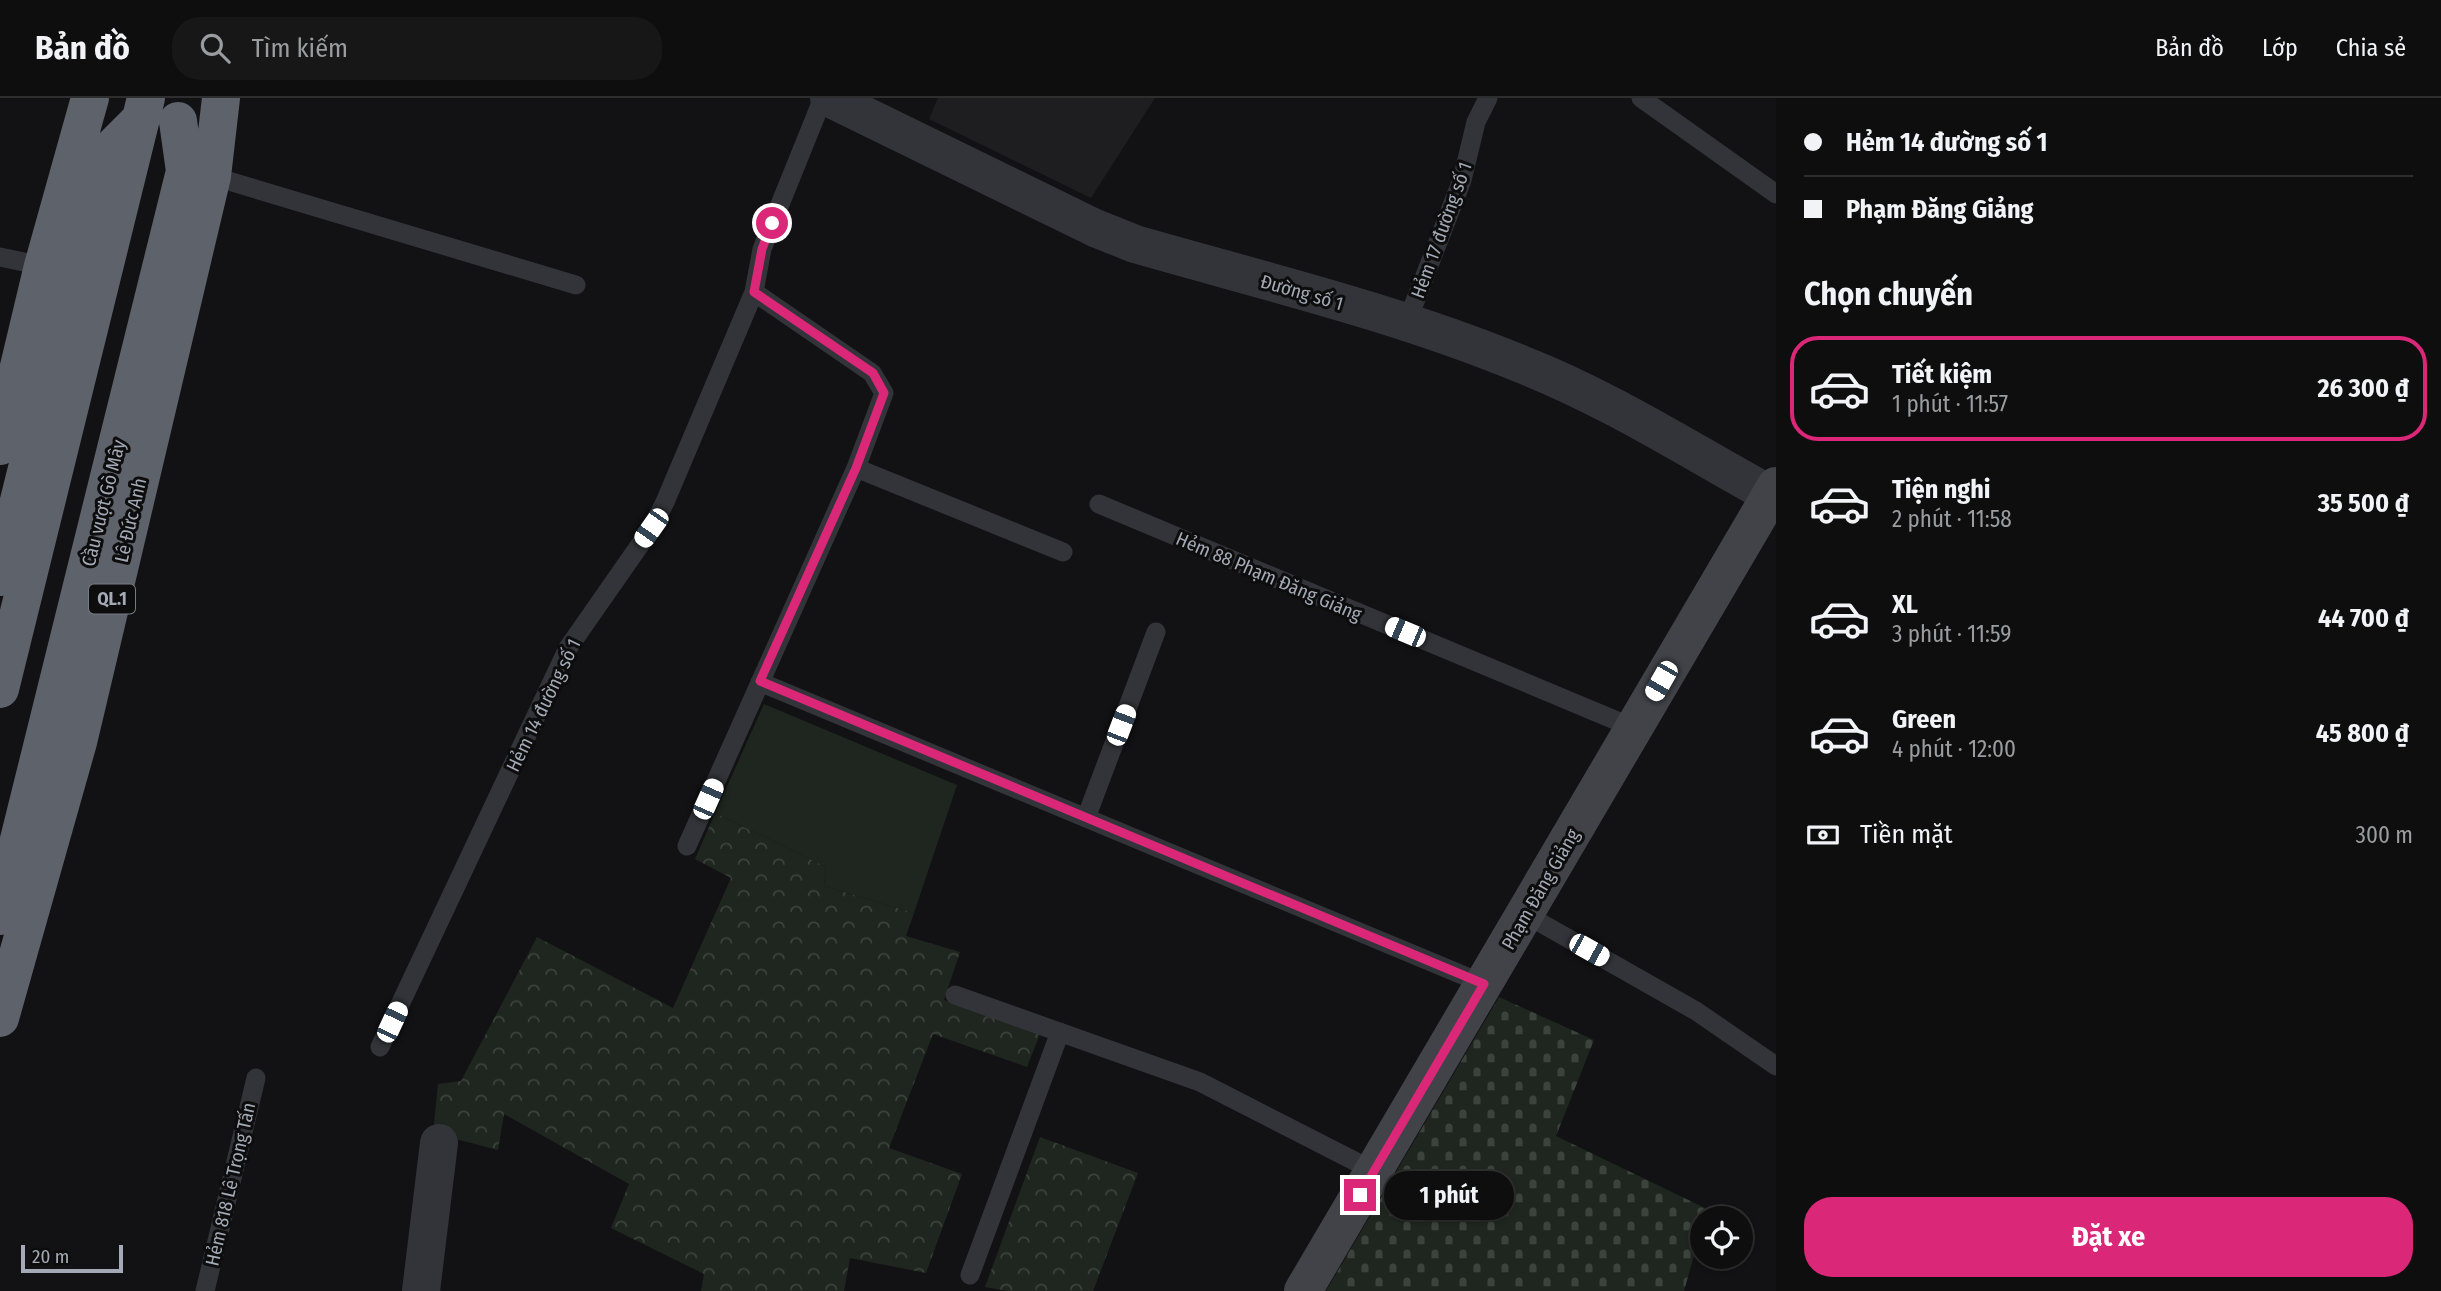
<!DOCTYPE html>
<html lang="vi">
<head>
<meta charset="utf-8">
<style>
	:root { --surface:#0e0e0f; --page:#171718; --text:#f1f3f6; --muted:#9b9c9e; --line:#2e2e2f; --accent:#db2777 }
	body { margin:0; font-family:"Fira Sans Condensed",sans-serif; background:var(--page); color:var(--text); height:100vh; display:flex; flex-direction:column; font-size:26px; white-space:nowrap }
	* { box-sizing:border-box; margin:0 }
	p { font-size:23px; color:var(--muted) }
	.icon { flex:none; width:38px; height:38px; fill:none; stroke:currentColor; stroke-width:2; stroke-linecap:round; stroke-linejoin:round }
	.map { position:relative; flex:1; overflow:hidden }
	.side { display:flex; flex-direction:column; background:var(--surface); width:665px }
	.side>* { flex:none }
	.guide { display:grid; align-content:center; height:154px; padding:0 28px; background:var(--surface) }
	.tools { position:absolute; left:1690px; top:1108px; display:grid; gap:14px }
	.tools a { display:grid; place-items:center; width:63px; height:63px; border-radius:50%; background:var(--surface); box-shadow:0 2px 5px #0004,0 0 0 2px var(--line); font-size:35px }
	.scale { position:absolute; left:21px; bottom:18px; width:102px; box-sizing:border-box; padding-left:7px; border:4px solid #a3a9b5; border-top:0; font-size:19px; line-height:24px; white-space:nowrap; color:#a3a9b5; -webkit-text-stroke:5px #0d0d0e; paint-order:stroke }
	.end { position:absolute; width:32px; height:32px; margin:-16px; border:9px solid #db2777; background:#fff; box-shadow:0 0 0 4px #fff }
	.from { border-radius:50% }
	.bubble { position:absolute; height:49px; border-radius:24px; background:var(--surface); box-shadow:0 2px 5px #0004,0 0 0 2px var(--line); font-size:23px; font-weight:700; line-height:49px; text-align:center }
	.car { position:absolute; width:21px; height:42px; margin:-21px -10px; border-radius:9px; box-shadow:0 0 5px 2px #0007; background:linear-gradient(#fff 24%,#345 0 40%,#fff 0 76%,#345 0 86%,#fff 0) }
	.guide b { display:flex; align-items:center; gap:24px; height:66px; font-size:26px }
	.guide b+b { border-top:2px solid var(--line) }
	.guide i { width:18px; height:18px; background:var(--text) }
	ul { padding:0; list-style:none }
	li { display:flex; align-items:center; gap:21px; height:105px; margin:0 14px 10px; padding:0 14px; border:4px solid transparent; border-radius:28px }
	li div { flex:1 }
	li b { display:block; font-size:26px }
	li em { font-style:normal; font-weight:700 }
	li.current { border-color:var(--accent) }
	li>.icon { width:63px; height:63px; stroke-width:1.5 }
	h2 { padding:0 28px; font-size:32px; line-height:84px }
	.pay { display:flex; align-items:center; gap:18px; height:77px; padding:0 28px; font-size:26px }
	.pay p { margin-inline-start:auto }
	.cta { display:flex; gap:14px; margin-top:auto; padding:14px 28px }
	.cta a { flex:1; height:80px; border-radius:28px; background:var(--accent); color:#fff; font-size:28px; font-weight:700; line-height:80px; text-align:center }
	header { display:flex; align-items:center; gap:42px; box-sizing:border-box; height:98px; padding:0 35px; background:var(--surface); border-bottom:2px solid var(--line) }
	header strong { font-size:33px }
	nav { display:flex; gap:38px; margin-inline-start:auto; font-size:24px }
	.search { width:490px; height:63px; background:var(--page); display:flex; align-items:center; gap:18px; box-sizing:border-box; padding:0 24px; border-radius:28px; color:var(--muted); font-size:26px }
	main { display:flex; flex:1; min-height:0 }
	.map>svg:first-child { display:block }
	.built { fill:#1e1e21 }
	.green { fill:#1e261f }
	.forest { fill:url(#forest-crowns) }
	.cemetery { fill:url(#cemetery-stones) }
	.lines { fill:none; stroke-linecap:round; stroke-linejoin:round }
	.lane { stroke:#333439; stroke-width:19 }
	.street { stroke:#333439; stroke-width:38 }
	.secondary { stroke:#414349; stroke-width:38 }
	.highway { stroke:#5e626a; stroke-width:38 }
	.route { stroke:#db2777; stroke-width:9 }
	.labels { text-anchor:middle; stroke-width:6; stroke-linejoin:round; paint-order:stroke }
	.shield { fill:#0d0d0e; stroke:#767a83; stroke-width:2 }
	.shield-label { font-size:18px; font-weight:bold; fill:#a3a9b5 }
	.street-label { font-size:19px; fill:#a3a9b5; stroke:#0d0d0e }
</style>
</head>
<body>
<header>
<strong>Bản đồ</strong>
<div class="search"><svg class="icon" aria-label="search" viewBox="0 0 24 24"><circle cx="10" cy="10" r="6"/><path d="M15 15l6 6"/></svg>Tìm kiếm</div>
<nav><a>Bản đồ</a><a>Lớp</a><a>Chia sẻ</a></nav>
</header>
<main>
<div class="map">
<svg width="1776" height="1193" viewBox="0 0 1776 1193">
	<defs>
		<pattern id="forest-crowns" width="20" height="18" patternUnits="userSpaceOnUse" patternTransform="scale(1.75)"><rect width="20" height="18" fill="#1e261f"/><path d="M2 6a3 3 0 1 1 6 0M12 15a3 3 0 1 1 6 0" fill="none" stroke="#3c433d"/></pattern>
		<pattern id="cemetery-stones" width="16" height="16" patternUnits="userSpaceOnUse" patternTransform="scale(1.75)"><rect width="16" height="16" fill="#1e261f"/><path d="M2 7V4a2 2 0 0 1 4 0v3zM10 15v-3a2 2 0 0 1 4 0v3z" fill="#3c433d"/></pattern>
	</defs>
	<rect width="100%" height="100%" fill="#121214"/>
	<path class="built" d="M938 0H1155L1091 100 929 21Z"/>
	<path class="green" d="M764 606 957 687 914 815 824 788 826 769 715 715Z"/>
	<path class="forest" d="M715 715 826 769 824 788 914 815 906 838 960 854 944 902 1040 936 1027 969 933 936 889 1050 962 1076 926 1175 850 1160 844 1193H701L704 1176 611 1130 629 1086 504 1016 498 1052 433 1035 438 986 461 983 537 839 673 910 731 780 695 761Z
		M1040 1039 1138 1075 1093 1193H1007L985 1189Z"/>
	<path class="cemetery" d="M1499 899 1594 942 1556 1038 1707 1111 1684 1193H1326Z"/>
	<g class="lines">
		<path class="lane" d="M1641 0 1776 96
			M212 78 576 187
			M0 159 43 168
			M1407 224 1462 82 1476 24 1488 0
			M856 370 1063 454
			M1099 406 1634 630
			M760 584 1484 886
			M1086 720 1156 534
			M687 748 856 370 884 295 872 275 754 194
			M1525 816 1696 913 1776 968
			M955 897 1200 984 1374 1073
			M380 949 568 550 651 431 665 404 754 194 762 151 823 0
			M970 1177 1060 934
			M205 1193 256 980"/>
		<path class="street" d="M829 0 1095 130 1135 146C1264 183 1397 215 1521 266 1608 300 1689 352 1771 397
			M421 1193 439 1045"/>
		<path class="secondary" d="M1303 1193 1776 388"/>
		<path class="highway" d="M0 348 43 168 90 0
			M0 479 105 57 141 21
			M0 591 146 0
			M0 818 185 73 178 23
			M0 920 78 644 212 78 221 0"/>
	</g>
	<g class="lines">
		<path class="route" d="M772 125 762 151 754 194 873 275 884 295 856 370 760 583 1484 886 1360 1097"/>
	</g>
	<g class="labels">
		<rect class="shield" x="89" y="486.5" width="46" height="29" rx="5"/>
		<g class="shield-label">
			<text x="112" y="507">QL.1</text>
		</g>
		<g class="street-label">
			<text transform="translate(1441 132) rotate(-70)" y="7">Hẻm 17 đường số 1</text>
			<text transform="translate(1302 194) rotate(16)" y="7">Đường số 1</text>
			<text transform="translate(103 405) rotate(-76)" y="7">Cầu vượt Gò Mây</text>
			<text transform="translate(130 422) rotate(-77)" y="7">Lê Đức Anh</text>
			<text transform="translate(1269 478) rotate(23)" y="7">Hẻm 88 Phạm Đăng Giảng</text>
			<text transform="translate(543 607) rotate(-64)" y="7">Hẻm 14 đường số 1</text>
			<text transform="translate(1540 791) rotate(-60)" y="7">Phạm Đăng Giảng</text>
			<text transform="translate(230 1086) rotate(-77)" y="7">Hẻm 818 Lê Trọng Tấn</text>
		</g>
	</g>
</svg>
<div class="tools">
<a><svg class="icon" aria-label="locate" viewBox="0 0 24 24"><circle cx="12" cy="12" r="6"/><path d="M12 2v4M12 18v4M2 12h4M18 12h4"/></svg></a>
</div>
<div class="scale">20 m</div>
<i class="end from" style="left:772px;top:125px"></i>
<i class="end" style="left:1360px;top:1097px"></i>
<div class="bubble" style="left:1384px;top:1073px;width:130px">1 phút</div>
<i class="car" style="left:651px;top:430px;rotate:215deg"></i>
<i class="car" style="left:1405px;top:534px;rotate:293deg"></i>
<i class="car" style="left:1661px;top:583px;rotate:210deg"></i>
<i class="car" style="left:1121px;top:627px;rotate:21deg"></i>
<i class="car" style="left:708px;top:701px;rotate:24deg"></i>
<i class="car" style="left:1589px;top:852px;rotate:119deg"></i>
<i class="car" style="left:392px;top:924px;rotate:25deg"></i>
</div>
<section class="side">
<div class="guide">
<b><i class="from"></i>Hẻm 14 đường số 1</b>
<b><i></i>Phạm Đăng Giảng</b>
</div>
<h2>Chọn chuyến</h2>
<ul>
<li class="current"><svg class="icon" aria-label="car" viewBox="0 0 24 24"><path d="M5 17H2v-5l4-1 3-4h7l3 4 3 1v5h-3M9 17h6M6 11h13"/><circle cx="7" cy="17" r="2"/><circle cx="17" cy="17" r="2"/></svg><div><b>Tiết kiệm</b><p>1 phút · 11:57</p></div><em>26 300 ₫</em></li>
<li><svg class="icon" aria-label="car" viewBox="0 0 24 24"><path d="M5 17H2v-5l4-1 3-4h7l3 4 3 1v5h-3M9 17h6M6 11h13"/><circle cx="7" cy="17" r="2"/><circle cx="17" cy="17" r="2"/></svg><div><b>Tiện nghi</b><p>2 phút · 11:58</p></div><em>35 500 ₫</em></li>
<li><svg class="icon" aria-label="car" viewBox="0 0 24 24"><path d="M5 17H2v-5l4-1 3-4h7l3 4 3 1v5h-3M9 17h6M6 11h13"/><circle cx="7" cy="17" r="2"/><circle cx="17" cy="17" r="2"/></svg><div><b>XL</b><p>3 phút · 11:59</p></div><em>44 700 ₫</em></li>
<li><svg class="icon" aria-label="car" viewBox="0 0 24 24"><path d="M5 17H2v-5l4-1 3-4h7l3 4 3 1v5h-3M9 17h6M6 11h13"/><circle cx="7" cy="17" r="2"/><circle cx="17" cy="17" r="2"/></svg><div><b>Green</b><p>4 phút · 12:00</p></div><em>45 800 ₫</em></li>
</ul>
<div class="pay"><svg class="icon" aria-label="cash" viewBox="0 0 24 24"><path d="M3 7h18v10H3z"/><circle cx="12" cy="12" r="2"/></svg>Tiền mặt<p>300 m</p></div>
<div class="cta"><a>Đặt xe</a></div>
</section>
</main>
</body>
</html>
